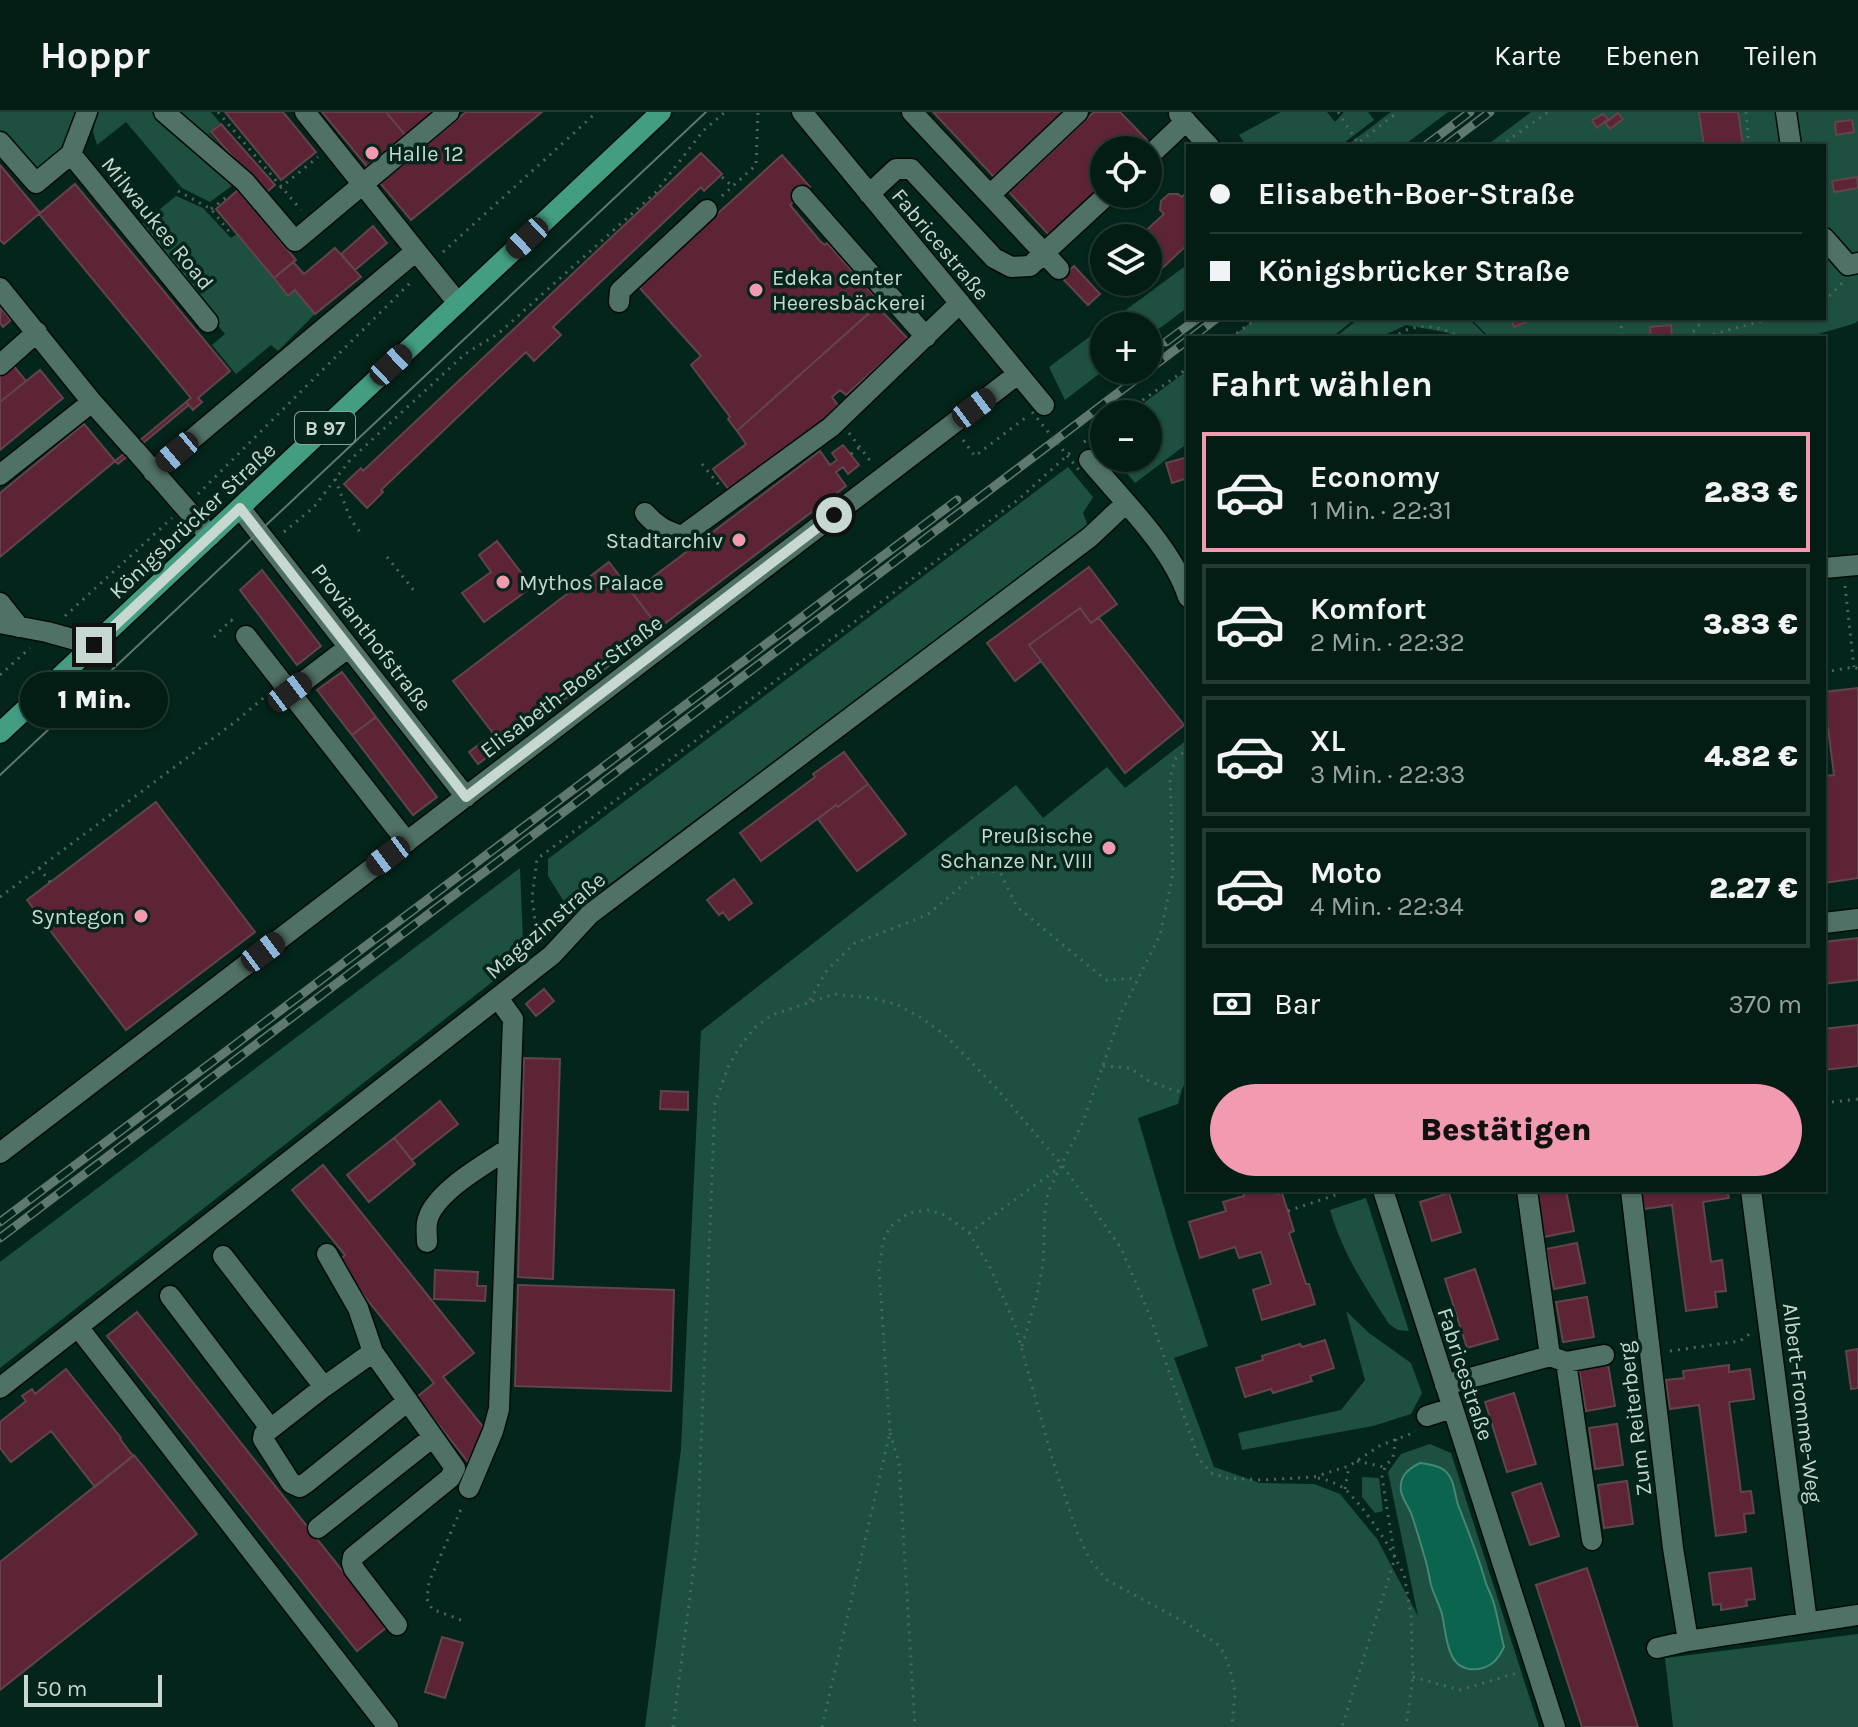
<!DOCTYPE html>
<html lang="de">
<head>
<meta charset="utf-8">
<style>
	:root { --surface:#031c14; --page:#0d251d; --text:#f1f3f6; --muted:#97a1a0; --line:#243a34; --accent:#f29ab0 }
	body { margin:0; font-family:Karla,sans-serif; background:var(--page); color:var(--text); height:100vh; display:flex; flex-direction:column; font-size:30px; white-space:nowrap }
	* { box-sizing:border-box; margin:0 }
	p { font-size:26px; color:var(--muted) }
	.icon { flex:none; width:44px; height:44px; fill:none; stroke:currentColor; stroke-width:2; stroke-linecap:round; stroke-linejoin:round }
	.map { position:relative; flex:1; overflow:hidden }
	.drawer { position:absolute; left:1186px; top:224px; width:640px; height:856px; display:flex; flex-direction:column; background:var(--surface); border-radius:0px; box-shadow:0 2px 6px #0004,0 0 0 2px var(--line) }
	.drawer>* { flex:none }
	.banner { position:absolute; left:1186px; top:32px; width:640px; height:176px; border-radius:0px; box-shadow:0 2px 6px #0004,0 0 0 2px var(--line); display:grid; align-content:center; height:176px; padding:0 24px; background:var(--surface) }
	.fabs { position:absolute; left:1090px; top:24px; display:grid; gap:16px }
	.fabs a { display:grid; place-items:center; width:72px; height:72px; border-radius:50%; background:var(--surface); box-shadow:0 2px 6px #0004,0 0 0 2px var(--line); font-size:40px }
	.scale { position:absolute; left:24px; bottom:20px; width:138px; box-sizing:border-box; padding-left:8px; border:4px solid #c7d8d1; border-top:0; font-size:22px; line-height:28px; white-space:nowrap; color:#c7d8d1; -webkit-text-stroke:6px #04251b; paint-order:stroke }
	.end { position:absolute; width:36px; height:36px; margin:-18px; border:10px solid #c7d8d1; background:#111; box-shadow:0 0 0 4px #111 }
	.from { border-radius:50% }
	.bubble { position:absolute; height:56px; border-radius:28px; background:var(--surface); box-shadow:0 2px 6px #0004,0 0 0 2px var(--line); font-size:26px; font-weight:800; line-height:56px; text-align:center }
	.car { position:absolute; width:24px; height:48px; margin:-24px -12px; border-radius:10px; box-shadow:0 0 6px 2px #0007; background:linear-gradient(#222 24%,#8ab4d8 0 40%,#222 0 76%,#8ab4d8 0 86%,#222 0) }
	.banner b { display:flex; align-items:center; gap:28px; height:76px; font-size:30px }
	.banner b+b { border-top:2px solid var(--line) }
	.banner i { width:20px; height:20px; background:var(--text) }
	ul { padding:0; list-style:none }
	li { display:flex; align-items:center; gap:24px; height:120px; margin:0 16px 12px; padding:0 8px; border:4px solid var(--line); border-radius:0px }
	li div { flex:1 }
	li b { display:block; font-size:30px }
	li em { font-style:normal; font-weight:800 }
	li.current { border-color:var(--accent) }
	li>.icon { width:72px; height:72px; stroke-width:1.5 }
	h2 { padding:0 24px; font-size:36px; line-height:96px }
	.pay { display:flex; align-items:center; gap:20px; height:88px; padding:0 24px; font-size:30px }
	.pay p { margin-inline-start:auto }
	.primary-button { display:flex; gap:16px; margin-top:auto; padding:16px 24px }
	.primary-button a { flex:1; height:92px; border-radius:48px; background:var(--accent); color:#111; font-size:32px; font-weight:800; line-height:92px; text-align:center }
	header { display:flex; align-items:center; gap:48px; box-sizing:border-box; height:112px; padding:0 40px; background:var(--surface); border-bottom:2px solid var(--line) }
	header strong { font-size:38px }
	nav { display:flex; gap:44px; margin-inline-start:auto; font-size:28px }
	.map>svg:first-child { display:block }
	.green { fill:#1d5040 }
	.water { fill:#0b644d; stroke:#438775; stroke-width:2 }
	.building { fill:#5d2435; stroke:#62444b; stroke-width:2 }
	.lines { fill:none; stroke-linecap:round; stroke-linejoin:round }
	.minor-casing { stroke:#000c06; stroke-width:23 }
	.major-casing { stroke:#000c06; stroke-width:23 }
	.path { stroke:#4c675e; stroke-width:3; stroke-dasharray:2 6; stroke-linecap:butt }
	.minor { stroke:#507165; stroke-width:20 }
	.major { stroke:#439d82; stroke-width:20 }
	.tram { stroke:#5f7870; stroke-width:2 }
	.rail-casing { stroke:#5f7870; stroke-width:9 }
	.rail { stroke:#04251b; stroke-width:6; stroke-dasharray:18; stroke-linecap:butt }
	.path-bridge { stroke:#4c675e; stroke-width:3; stroke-dasharray:2 6; stroke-linecap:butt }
	.route { stroke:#c7d8d1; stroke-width:10 }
	.poi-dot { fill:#f29ab0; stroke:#04251b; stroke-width:3 }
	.labels { text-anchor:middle; stroke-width:7; stroke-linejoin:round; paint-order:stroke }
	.shield { fill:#04251b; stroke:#8ca29a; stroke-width:2 }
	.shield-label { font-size:20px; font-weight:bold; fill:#c7d8d1 }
	.poi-label { font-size:22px; fill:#c7d8d1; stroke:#04251b; text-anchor:start }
	.street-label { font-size:22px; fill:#c7d8d1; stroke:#04251b }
</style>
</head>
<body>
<header>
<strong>Hoppr</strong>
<nav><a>Karte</a><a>Ebenen</a><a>Teilen</a></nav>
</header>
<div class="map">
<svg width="1858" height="1615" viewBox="0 0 1858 1615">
	<rect width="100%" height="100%" fill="#04251b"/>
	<path class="green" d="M0 0H78L65 34 40 58 27 57 0 24Z
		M98 0H154L233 73 210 90 182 76 126 10 97 33 93 19Z
		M173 0H211L220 11 209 21 236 51Z
		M1281 0H1327L1335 10 1344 0H1368L1374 8 1340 34H1247L1239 23Z
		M1391 0H1448L1403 34H1346Z
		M1531 0H1858V208L1856 211 1805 226H1615L1610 221 1613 226H1490L1470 206H1824V34H1486Z
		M176 84 203 96 231 126 237 122 288 183 295 178 315 202 278 239 271 233 236 262 212 233 225 222 137 116Z
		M1188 152V195L1148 225V214H1104Z
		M1257 206H1356L1331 226H1230Z
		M1360 206H1468L1488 226H1455L1449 221 1406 213 1378 226H1334Z
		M1104 214V258L1065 288 1049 255Z
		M1188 258V331L1135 371 1114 346H1148V302H1129Z
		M1068 355 1093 385 1083 401 1088 414 571 801 548 764V747Z
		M1188 627V966L1182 977 1178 992 1138 1006 1176 1136 1208 1234 1174 1246 1214 1355 1260 1371 1314 1372 1340 1382 1377 1427 1418 1504 1388 1360 1401 1342 1430 1332 1451 1341 1539 1615H645L681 1337 701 919 1016 673 1043 706 1107 655 1125 676Z
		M520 756 523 830 496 867 0 1256V1150Z
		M1366 1086 1409 1219 1398 1218 1389 1212C1365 1175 1342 1140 1330 1098Z
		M1346 1199 1369 1221 1411 1251 1422 1281 1411 1302 1373 1314 1242 1338 1238 1321 1341 1298 1365 1268Z
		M1362 1365 1379 1366 1383 1399 1375 1401 1362 1385Z
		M1858 1522V1615H1673L1665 1546Z"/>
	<path class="water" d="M1420 1351C1428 1352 1437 1353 1444 1358 1456 1367 1454 1386 1460 1398 1469 1421 1478 1444 1485 1468 1487 1476 1492 1484 1494 1492 1498 1506 1500 1520 1504 1535 1498 1547 1492 1555 1478 1557 1445 1561 1447 1522 1442 1502 1439 1492 1434 1483 1431 1473 1429 1463 1427 1452 1424 1443 1420 1429 1416 1415 1411 1401 1408 1394 1402 1386 1401 1379 1399 1364 1408 1357 1420 1351Z"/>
	<path class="building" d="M225 0H283L316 40 281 68Z
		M322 0H386L407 25 369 57Z
		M386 0H436L407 25Z
		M466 0H542L411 108 380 71Z
		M933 0H1063L994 65Z
		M1094 0H1120L1149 30 1141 38H1104V73L1050 124 1009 80Z
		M1699 0H1738L1743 33 1704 34Z
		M1618 1 1623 7 1610 17 1605 11Z
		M1603 2 1608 7 1597 16 1592 8Z
		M1852 8 1854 20 1836 23 1835 10Z
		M221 12 275 73 261 85 238 51 211 20Z
		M701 41 722 62 704 79 701 75 553 215 561 223 534 249 526 240 381 378 383 380 367 396 344 372 361 356 363 359Z
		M782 43 810 75 790 93 820 129 825 133 827 131 878 188 875 191 877 194 737 319 728 307 730 305 691 253 701 244 638 174Z
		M0 53 40 101 4 132 0 128Z
		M1857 65 1858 76 1834 80 1832 69Z
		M75 72 230 259 198 286 202 290 193 298 186 290 191 286 39 102Z
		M238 78 296 148 274 166 216 97Z
		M1188 79V132L1158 160 1148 150V126H1138L1164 102 1160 98 1161 89 1169 82H1178L1182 85Z
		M373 114 387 131 355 158 341 142Z
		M335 136 361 165 315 202 295 178 288 184 274 166 293 150 304 162Z
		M1074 154 1100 182 1088 193 1062 166Z
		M877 194 908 227 846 283 840 278 832 285 840 296 730 379 713 357 746 332 737 319Z
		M1 196 11 208 3 215 0 211Z
		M1511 206H1528L1529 209 1514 215Z
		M1671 213 1672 226H1651L1650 215Z
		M13 253 26 269 0 290V264Z
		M40 258 63 286 0 338V290Z
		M186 290 189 293 118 352 115 349Z
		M84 312 115 349 0 445V381Z
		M843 333 859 353 848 362 843 355 836 360 846 374 659 516 632 481 820 339 830 353 837 348 832 341Z
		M1188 345V366L1172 371 1166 351Z
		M497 429 532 475 484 510 462 481 491 460 479 443Z
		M609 450 659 516 503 634 453 569Z
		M1089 455 1117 492 1091 511 1080 496 1029 533 1041 549 1015 569 987 531Z
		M262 458 321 534 297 553 240 478Z
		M1080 496 1091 511 1099 506 1184 613 1125 661 1029 533Z
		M342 560 376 605 352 623 317 578Z
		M1858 576V766L1824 771V664L1834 663 1828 616H1824V580Z
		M376 605 437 685 413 703 352 623Z
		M485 628 494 640 478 652 469 640Z
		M844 640 868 672 838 695 836 693 761 749 740 721 815 665 813 662Z
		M868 672 906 722 857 759 818 707 836 693 838 695Z
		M156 690 255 820 126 918 27 788Z
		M734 767 752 791 729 808 723 800 719 803 707 788Z
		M1858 826V868L1824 872V830Z
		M544 877 554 889 536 904 526 892Z
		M1858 913V954L1824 958V917Z
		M524 946 560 947 553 1167 518 1165Z
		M661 979 688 980V998L660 997Z
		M440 989 458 1012 412 1048 394 1026Z
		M394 1026 415 1052 369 1090 347 1063Z
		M323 1053 474 1241 443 1265 484 1316 468 1350 417 1285 434 1271 337 1150 345 1143 292 1078Z
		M1242 1078H1276L1277 1082 1282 1081 1294 1119 1289 1121 1306 1172H1309L1315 1192 1262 1208 1253 1178 1271 1172 1261 1140 1239 1146 1235 1135 1200 1146 1189 1110 1226 1099 1223 1090 1244 1084Z
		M1559 1078H1566L1574 1119 1544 1125 1535 1082Z
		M1641 1078H1727L1729 1086 1703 1090 1711 1150 1722 1148 1726 1179 1715 1180 1717 1195 1686 1199 1672 1093 1644 1097Z
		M1449 1081 1461 1120 1432 1129 1420 1090Z
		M1577 1131 1585 1171 1554 1177 1546 1137Z
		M1475 1157 1498 1227 1467 1236 1445 1167Z
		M435 1158 478 1160 477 1174H486L485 1189 434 1187Z
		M518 1173 674 1178 671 1279 515 1274Z
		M1587 1185 1594 1225 1563 1230 1556 1190Z
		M137 1200 387 1515 357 1539 107 1224Z
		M1325 1228 1334 1256 1310 1264 1312 1269 1273 1281 1271 1277 1245 1285 1236 1256 1263 1248 1262 1244 1300 1232 1302 1235Z
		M1858 1237V1276L1851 1277 1846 1239Z
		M1608 1252 1615 1294 1586 1299 1579 1257Z
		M1729 1253V1260L1750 1257 1754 1287 1729 1290 1741 1380 1751 1379 1754 1401 1744 1402 1746 1420 1716 1424 1699 1293 1670 1297 1666 1268 1684 1266 1683 1259Z
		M66 1257 121 1326 120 1327 133 1344 95 1375 51 1319 11 1350 0 1336V1310L26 1289 22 1284 32 1277 35 1282Z
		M1514 1281 1536 1352 1507 1360 1485 1290Z
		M1617 1312 1623 1353 1595 1357 1589 1316Z
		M134 1343 197 1422 0 1578V1450Z
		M1627 1369 1633 1412 1604 1416 1598 1373Z
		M1541 1371 1559 1424 1530 1433 1512 1381Z
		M1587 1456 1638 1615H1582L1536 1473Z
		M1751 1456 1755 1487 1746 1488 1747 1494 1721 1498V1492L1713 1493 1709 1461Z
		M442 1525 463 1531 445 1586 425 1580Z"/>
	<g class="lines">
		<defs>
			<path id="minor" d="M164 0 245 70 295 129 449 0
				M305 0 416 139
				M802 0 1044 293
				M912 0 1059 157
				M1786 0 1791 34
				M1179 2 1209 34
				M0 30 36 71 71 42 87 0
				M71 42 208 210
				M1148 45 1186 9
				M869 82 896 57H911L994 146 1011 155 1030 154 1108 82
				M990 83 1078 0
				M802 84 926 225
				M1824 126 1848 153 1858 151
				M0 176 92 290 132 335
				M619 190 620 179 707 98
				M0 253 37 220
				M135 338 210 424
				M1089 348C1122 388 1172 435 1188 485
				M153 360 416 139 458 191
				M0 363 92 290
				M240 396 466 685
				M645 401C656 414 666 419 682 424L831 315 960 191
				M1824 456 1858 453
				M0 491 19 515
				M0 511 47 520 94 533
				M246 524 407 730
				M290 580 349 535
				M1824 811 1858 807
				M0 1041 1018 262
				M1383 1078 1555 1615
				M1527 1078 1550 1244
				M1631 1078 1673 1436 1688 1529 1858 1503
				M1751 1078 1807 1510
				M427 1130C427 1124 426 1117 427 1111 431 1082 485 1052 508 1037
				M327 1142 358 1196 373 1240 455 1356 450 1366 353 1445 352 1451 354 1457 397 1513
				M223 1144 324 1275
				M170 1184 270 1316
				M78 1215 388 1615
				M373 1240 324 1275 264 1322 263 1327 291 1371 300 1375 306 1371 408 1289
				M1566 1250 1592 1428
				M1445 1273 1550 1244 1566 1250 1604 1243
				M0 1276 552 843 590 802 1090 425 1125 392
				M1427 1304 1452 1296
				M469 1376 493 1319 499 1297 513 907 498 886
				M318 1416 433 1325
				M1657 1536 1688 1529"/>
			<path id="major" d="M0 621 661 0"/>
		</defs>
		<use href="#minor" class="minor-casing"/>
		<use href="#major" class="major-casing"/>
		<path class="path" d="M218 0 301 98
			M1338 0 1358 31 1394 3
			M1746 0 1749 34
			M1500 34 1548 0
			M722 65 732 74
			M280 76 318 45
			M178 79 211 97 232 123
			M722 84 756 53 758 0
			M211 97 229 83
			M443 140 597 0
			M1824 190 1842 171
			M1620 206 1623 226
			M1230 226 1258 206
			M1392 226C1398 223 1404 218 1410 217 1426 211 1448 217 1461 226
			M1688 226 1705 206
			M1706 226 1710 223 1773 206
			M1123 302 1188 256
			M849 321 871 350
			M963 328 975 344 1029 303
			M1084 330 1104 315
			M851 342 860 335
			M702 352 719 373
			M335 367 351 408 363 424
			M198 382 411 170
			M284 420 314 395 350 348 465 242 499 221 655 81 703 19 725 0
			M387 445 415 480
			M1845 474 1854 555
			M65 504 172 406
			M214 525 231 508 234 511
			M1824 560 1854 555 1858 557
			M0 563 30 536
			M39 756 50 770
			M0 785 235 610 268 582
			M536 830 537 823 532 786 537 747 1019 387 1072 339
			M810 888 827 858 855 831 927 803 975 763 989 758 1001 762 1017 795 1106 868 1137 866
			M1103 954 1130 956 1149 969 1173 978 1187 981
			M1824 991 1858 987
			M1288 1099 1350 1078
			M969 1121 1060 1055
			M1022 1234 1036 1187 1043 1152 1045 1100 1048 1080 1083 1010 1122 899 1160 823 1173 762 1170 666 1175 647 1188 637
			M1670 1239 1740 1229 1751 1221
			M890 1321 899 1351 915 1615
			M1396 1327 1393 1345 1385 1355 1382 1365 1395 1446 1404 1462 1411 1503 1413 1565 1406 1615
			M1357 1349 1384 1355
			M1318 1366C1328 1368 1339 1372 1347 1379 1363 1395 1385 1426 1395 1446L1342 1615
			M1345 1377 1349 1354
			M461 1508 432 1497 427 1487 429 1470 462 1395
			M1413 1565 1460 1578 1517 1561
			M673 1615 697 1430 715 991 728 955 739 936 754 916 772 903 834 882 871 886 896 892 920 905 946 924 998 978 1062 1053 1121 1136 1150 1204 1197 1342 1201 1349 1211 1361 1227 1366 1262 1368 1314 1365 1349 1354 1381 1333 1416 1320
			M822 1615 890 1320 879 1158 883 1129 890 1115 909 1101 928 1098 945 1103 969 1121 991 1157 1015 1213 1052 1346 1077 1420 1090 1448 1107 1468 1186 1511 1217 1532 1224 1541 1230 1557 1235 1580 1232 1615"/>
		<use href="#minor" class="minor"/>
		<use href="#major" class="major"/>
		<path class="tram" d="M0 663 706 0"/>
		<defs>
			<path id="rail" d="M1425 34 1470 0
				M1445 34 1490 0
				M1191 226 1217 206
				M1166 230 1198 206
				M0 1110 957 388
				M0 1126 1188 228"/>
		</defs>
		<use href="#rail" class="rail-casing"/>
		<use href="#rail" class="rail"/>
		<path class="path-bridge" d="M1032 300 1079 358"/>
	</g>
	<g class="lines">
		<path class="route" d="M94 533 240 396 466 685 834 403"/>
	</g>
	<g class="poi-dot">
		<circle cx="372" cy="41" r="8"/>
		<circle cx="756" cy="178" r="8"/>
		<circle cx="739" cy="428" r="8"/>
		<circle cx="503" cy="470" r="8"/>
		<circle cx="1109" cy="736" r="8"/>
		<circle cx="141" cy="804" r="8"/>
	</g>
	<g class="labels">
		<rect class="shield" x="295" y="300" width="60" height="32" rx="6"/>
		<g class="shield-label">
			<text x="325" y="323">B 97</text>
		</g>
		<g class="poi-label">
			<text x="388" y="49">Halle 12</text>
			<text x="772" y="173">Edeka center<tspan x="772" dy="25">Heeresbäckerei</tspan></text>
			<text x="723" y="436" text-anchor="end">Stadtarchiv</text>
			<text x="519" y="478">Mythos Palace</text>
			<text x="1093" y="731" text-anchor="end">Preußische<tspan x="1093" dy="25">Schanze Nr. VIII</tspan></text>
			<text x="125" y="812" text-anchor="end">Syntegon</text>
		</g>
		<g class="street-label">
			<text transform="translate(158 111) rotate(51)" y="8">Milwaukee Road</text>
			<text transform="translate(941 132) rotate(50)" y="8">Fabricestraße</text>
			<text transform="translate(192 408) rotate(-43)" y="8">Königsbrücker Straße</text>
			<text transform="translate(372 525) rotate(52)" y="8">Provianthofstraße</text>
			<text transform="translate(571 574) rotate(-37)" y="8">Elisabeth-Boer-Straße</text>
			<text transform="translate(545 813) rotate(-41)" y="8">Magazinstraße</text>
			<text transform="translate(1466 1262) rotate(72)" y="8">Fabricestraße</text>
			<text transform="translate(1803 1291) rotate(83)" y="8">Albert-Fromme-Weg</text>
			<text transform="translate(1634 1307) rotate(-97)" y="8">Zum Reiterberg</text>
		</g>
	</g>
</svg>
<div class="fabs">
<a><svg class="icon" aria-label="locate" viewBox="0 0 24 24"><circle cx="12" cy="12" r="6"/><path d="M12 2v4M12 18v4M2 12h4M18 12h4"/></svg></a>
<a><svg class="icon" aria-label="layers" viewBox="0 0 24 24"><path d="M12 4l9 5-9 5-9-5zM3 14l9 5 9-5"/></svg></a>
<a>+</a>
<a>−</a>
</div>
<div class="scale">50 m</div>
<i class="end from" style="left:834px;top:403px"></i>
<i class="end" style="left:94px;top:533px"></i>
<div class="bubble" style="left:20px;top:560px;width:148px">1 Min.</div>
<i class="car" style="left:527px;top:126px;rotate:227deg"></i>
<i class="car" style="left:391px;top:253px;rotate:47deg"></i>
<i class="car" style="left:974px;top:296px;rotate:53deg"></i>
<i class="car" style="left:177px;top:340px;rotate:230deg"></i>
<i class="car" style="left:290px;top:580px;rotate:53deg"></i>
<i class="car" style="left:388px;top:744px;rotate:233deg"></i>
<i class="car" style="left:263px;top:840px;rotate:53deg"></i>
<div class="banner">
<b><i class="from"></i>Elisabeth-Boer-Straße</b>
<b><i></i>Königsbrücker Straße</b>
</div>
<section class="drawer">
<h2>Fahrt wählen</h2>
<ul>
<li class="current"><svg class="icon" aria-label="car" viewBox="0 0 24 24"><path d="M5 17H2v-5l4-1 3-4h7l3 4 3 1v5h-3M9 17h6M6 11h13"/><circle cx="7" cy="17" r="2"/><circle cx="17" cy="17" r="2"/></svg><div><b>Economy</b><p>1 Min. · 22:31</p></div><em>2.83 €</em></li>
<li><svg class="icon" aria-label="car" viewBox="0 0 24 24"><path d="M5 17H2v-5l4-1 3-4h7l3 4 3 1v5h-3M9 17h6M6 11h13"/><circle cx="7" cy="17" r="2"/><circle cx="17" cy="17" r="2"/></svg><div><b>Komfort</b><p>2 Min. · 22:32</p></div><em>3.83 €</em></li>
<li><svg class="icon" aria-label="car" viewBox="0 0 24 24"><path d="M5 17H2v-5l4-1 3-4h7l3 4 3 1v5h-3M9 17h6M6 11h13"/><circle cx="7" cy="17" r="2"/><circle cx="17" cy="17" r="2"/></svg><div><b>XL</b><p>3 Min. · 22:33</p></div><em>4.82 €</em></li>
<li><svg class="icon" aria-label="car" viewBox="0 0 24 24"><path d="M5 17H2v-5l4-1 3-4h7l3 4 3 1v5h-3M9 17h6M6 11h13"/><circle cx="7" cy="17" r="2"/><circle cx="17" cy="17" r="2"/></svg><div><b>Moto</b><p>4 Min. · 22:34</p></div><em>2.27 €</em></li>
</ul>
<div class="pay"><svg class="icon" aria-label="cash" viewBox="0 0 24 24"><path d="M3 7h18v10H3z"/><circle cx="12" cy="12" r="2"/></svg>Bar<p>370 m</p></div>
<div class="primary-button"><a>Bestätigen</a></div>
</section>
</div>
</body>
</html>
